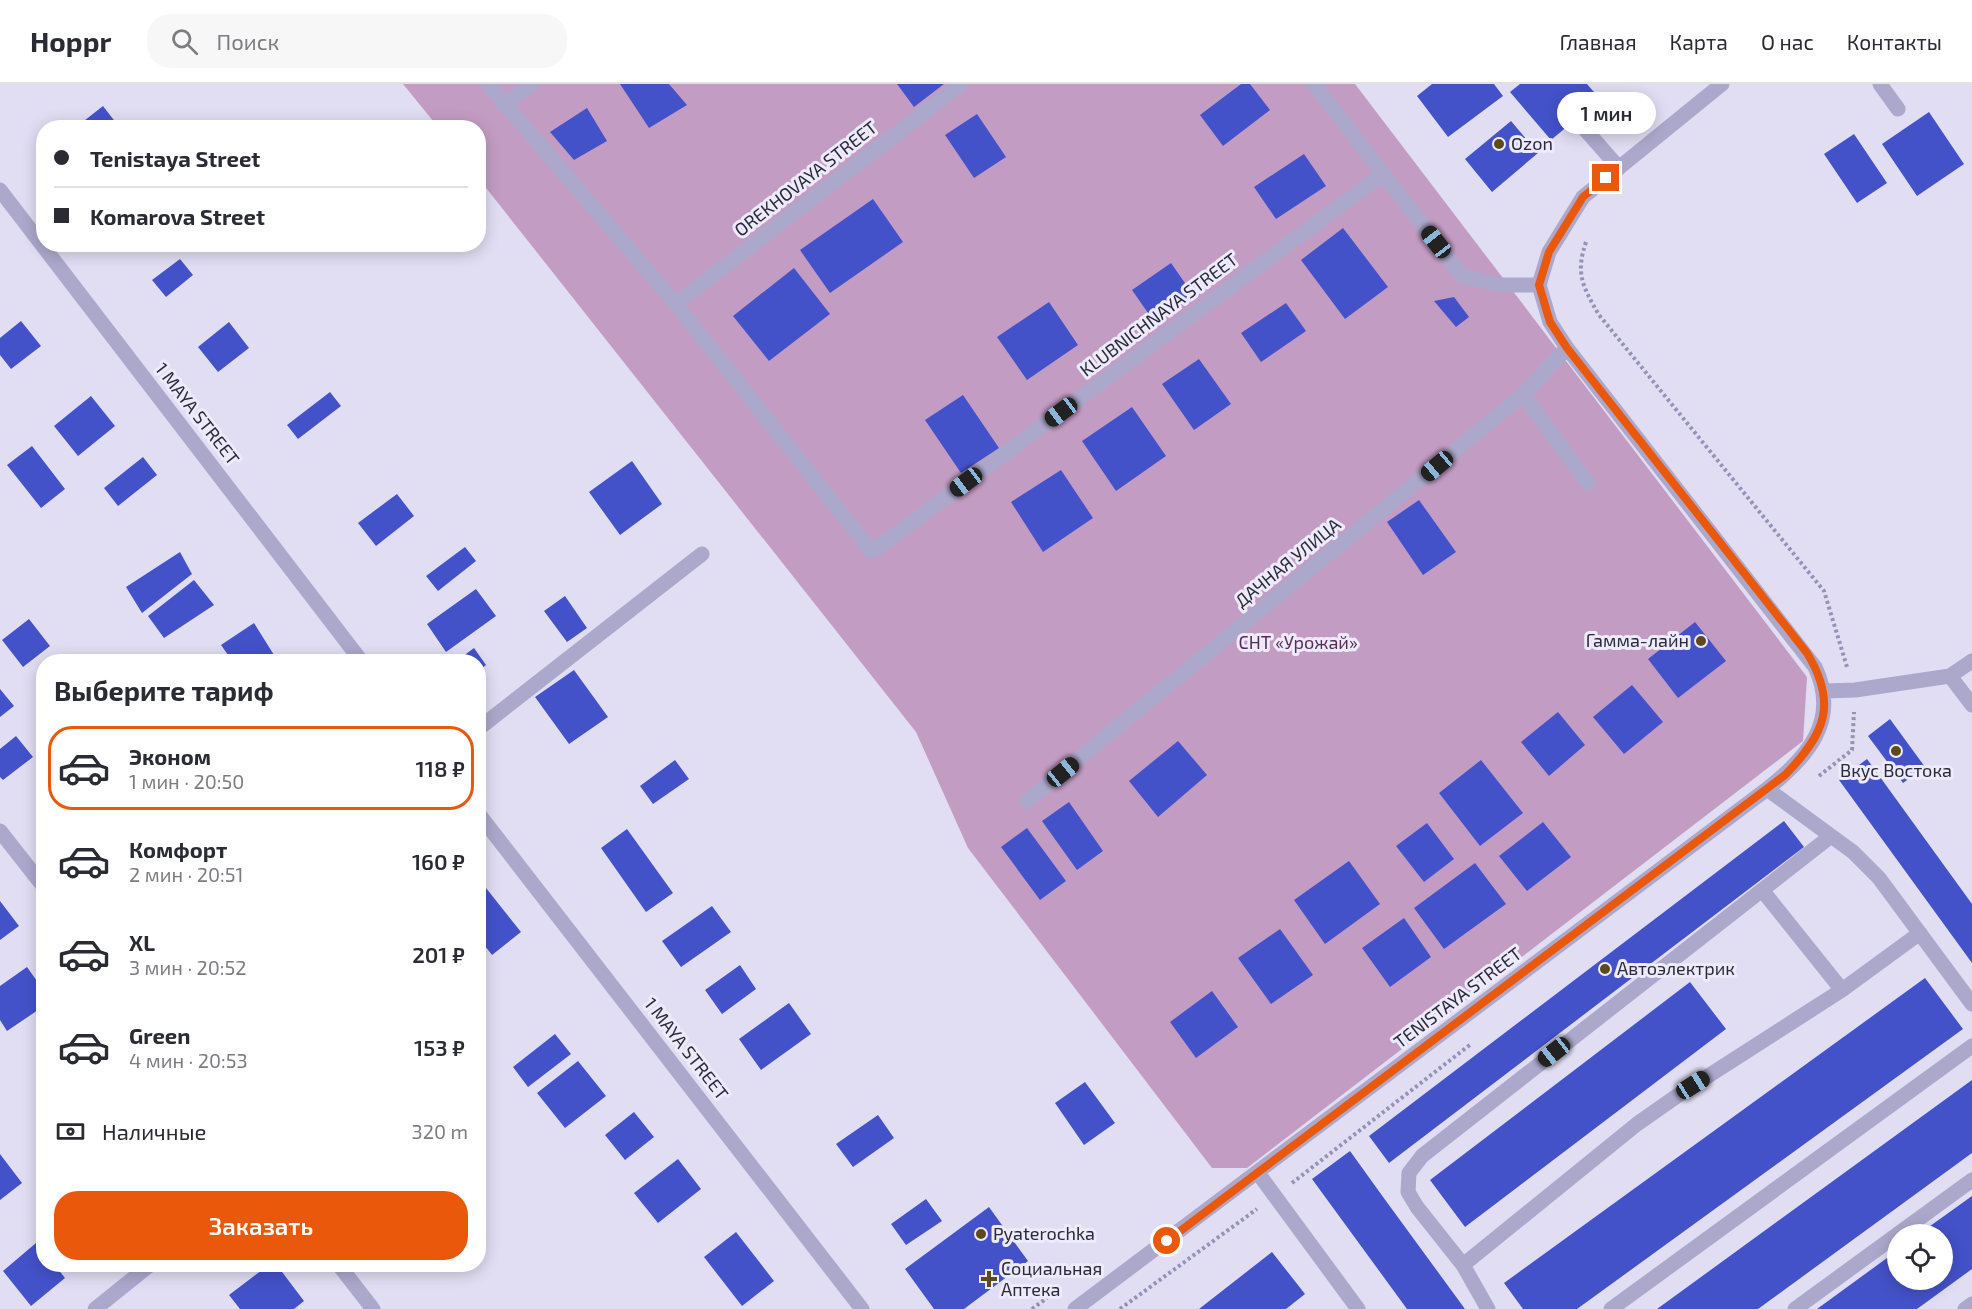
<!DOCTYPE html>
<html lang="ru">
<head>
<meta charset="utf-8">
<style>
	:root { --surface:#fff; --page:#f7f7f7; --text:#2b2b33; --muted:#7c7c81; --line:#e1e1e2; --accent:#ea580c }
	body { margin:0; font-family:"Exo 2",sans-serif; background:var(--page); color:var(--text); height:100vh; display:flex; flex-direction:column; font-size:22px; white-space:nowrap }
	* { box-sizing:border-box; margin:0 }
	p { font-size:20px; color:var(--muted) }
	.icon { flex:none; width:33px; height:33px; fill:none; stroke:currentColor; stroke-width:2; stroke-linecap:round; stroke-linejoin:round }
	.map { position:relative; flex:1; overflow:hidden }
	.drawer { position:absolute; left:36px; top:570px; width:450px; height:618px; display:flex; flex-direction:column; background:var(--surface); border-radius:24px; box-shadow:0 3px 15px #0003 }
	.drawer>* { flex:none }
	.top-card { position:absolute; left:36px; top:36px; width:450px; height:132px; border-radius:24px; box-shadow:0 3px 15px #0003; display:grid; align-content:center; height:132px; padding:0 18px; background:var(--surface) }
	.fabs { position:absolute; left:1887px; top:1140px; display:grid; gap:12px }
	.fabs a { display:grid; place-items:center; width:66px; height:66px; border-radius:50%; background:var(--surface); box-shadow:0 3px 15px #0003; font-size:30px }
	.end { position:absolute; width:27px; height:27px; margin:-14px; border:8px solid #ea580c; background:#fff; box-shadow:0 0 0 3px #fff }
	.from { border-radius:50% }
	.bubble { position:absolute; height:42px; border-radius:21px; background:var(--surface); box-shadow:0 3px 15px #0003; font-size:20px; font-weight:600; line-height:42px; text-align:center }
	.car { position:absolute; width:18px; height:36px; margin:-18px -9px; border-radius:8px; box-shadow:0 0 4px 2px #0007; background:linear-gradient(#222 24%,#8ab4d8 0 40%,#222 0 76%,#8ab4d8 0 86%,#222 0) }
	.top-card b { display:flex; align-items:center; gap:21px; height:57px; font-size:22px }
	.top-card b+b { border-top:2px solid var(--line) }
	.top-card i { width:15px; height:15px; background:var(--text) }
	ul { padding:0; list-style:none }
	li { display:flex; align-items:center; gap:18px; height:84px; margin:0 12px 9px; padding:0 6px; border:3px solid transparent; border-radius:24px }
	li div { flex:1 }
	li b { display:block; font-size:22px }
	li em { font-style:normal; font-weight:600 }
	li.selected { border-color:var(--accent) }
	li>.icon { width:54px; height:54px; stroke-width:1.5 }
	h2 { padding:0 18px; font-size:27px; line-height:72px }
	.pay { display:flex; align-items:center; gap:15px; height:66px; padding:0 18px; font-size:22px }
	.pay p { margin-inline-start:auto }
	.primary-button { display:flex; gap:12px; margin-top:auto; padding:12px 18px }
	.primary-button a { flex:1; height:69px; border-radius:24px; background:var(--accent); color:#fff; font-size:24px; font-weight:600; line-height:69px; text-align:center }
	header { display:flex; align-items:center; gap:36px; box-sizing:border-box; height:84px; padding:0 30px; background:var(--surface); border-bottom:2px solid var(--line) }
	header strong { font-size:28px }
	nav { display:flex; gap:33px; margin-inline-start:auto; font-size:21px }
	.search { width:420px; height:54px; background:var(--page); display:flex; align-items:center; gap:15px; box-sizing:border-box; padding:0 21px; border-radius:24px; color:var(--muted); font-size:22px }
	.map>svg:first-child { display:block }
	.green { fill:#c39cc3 }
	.building { fill:#4452ca }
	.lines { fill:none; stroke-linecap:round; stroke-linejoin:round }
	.path { stroke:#9592b8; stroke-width:4; stroke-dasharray:3 3; stroke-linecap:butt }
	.minor { stroke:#aca8cc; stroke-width:15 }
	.route { stroke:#ea580c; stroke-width:8 }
	.poi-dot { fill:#5c4a1c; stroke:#edeafb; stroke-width:2 }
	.labels { text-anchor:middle; stroke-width:6; stroke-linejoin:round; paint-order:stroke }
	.poi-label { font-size:18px; fill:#292939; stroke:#edeafb; text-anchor:start }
	.street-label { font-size:18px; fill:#292939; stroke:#edeafb }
	.park-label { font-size:18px; fill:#582b57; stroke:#edeafb }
</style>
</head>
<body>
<header>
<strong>Hoppr</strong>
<div class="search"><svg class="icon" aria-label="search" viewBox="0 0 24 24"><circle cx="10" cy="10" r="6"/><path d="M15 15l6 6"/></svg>Поиск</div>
<nav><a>Главная</a><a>Карта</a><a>О нас</a><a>Контакты</a></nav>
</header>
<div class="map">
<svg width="1972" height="1225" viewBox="0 0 1972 1225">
	<rect width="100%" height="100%" fill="#e1ddf3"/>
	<path class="green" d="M403 0H1355L1807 593 1803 657 1247 1084H1212L968 764 916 648 479 95 478 44 438 43Z"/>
	<path class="building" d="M620 0H669L687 21 649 44Z
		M897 0H944L914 23Z
		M1241 0H1250L1270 26 1223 62 1200 31Z
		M1432 0H1494L1503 12 1448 53 1417 12Z
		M1520 0H1587L1600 15 1551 56 1510 8Z
		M103 22 120 44H75Z
		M587 24 607 57 574 76 550 48Z
		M1929 28 1964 80 1917 112 1882 60Z
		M977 30 1006 73 974 94 945 51Z
		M1511 37 1538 69 1492 108 1465 75Z
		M1854 50 1887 99 1857 119 1824 70Z
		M1304 70 1326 102 1276 135 1254 103Z
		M873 115 903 158 830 209 800 166Z
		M1343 144 1388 203 1345 235 1301 176Z
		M180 175 193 191 166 213 152 196Z
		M1171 179 1194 212 1155 239 1132 206Z
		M794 184 830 230 769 277 733 232Z
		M1454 213 1469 233 1456 243 1434 217Z
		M1049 218 1078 261 1027 296 997 253Z
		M1286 219 1306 247 1261 278 1241 249Z
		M21 237 41 262 11 285 0 271V254Z
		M229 238 249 264 218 288 198 263Z
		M1199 275 1231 320 1194 346 1162 300Z
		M330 308 341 322 298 355 287 341Z
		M963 311 999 364 961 389 925 336Z
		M91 312 115 342 78 372 54 342Z
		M1132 323 1166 372 1116 407 1082 357Z
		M32 362 65 405 41 424 7 381Z
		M143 373 157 391 118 422 104 404Z
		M632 377 662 420 620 451 589 408Z
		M1061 386 1093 434 1043 468 1011 418Z
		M397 410 414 432 376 462 358 439Z
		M1419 416 1456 468 1423 491 1387 438Z
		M465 463 476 477 438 507 426 492Z
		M180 468 192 490 142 529 126 503Z
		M194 496 214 521 164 554 148 532Z
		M476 505 496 532 446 568 427 540Z
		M565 512 587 544 567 558 544 527Z
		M29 535 50 562 23 583 2 556Z
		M1695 538 1726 577 1678 614 1648 575Z
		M254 539 274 571 264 578H233L221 561Z
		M474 564 486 581 478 587V578H455Z
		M574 586 608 633 569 660 535 613Z
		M1632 601 1663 638 1624 670 1593 633Z
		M0 605 14 622 0 633Z
		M1558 628 1585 661 1549 692 1521 658Z
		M1890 635 1925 683 1903 699 1868 652Z
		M16 652 33 673 3 696 0 693V665Z
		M1178 657 1207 691 1158 733 1129 697Z
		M1867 675 1972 820V879L1839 696Z
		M675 676 689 695 653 720 640 702Z
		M1481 676 1523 729 1480 762 1439 709Z
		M1069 718 1103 767 1077 786 1042 737Z
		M1784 737 1804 763 1389 1079 1369 1052Z
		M1543 738 1571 773 1527 807 1499 772Z
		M1427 739 1454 775 1424 798 1396 762Z
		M1027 744 1066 797 1040 816 1001 763Z
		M627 745 673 809 646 828 601 764Z
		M1349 777 1380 820 1325 860 1294 816Z
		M1475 779 1506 820 1444 865 1414 824Z
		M486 804 521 848 492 871 478 853V810Z
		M0 817 19 842 0 856Z
		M712 822 731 848 681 883 662 857Z
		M1404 834 1431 873 1390 903 1362 864Z
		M1280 845 1313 891 1271 920 1238 874Z
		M740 881 756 905 722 930 705 906Z
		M27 883 44 907V922L7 947 0 936V902Z
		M1925 894 1963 945 1577 1225H1523L1504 1199Z
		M1690 898 1726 945 1465 1143 1430 1096Z
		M1212 907 1238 943 1196 974 1170 938Z
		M789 919 811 950 761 986 739 955Z
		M555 950 571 970 528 1003 513 983Z
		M578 977 606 1012 565 1044 537 1009Z
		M1972 996V1069L1758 1225H1657Z
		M1085 998 1115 1039 1084 1061 1055 1019Z
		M634 1028 654 1053 625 1076 605 1051Z
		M878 1031 894 1054 853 1083 836 1060Z
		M1350 1067 1386 1117 1465 1225H1407L1312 1095Z
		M0 1070 22 1099 0 1116Z
		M678 1075 701 1105 658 1139 634 1109Z
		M1972 1112V1185L1917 1225H1817L1898 1166V1196H1942V1150H1919Z
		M926 1115 942 1137 906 1161 891 1140Z
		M989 1123 1028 1177 964 1225H934L905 1185Z
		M736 1148 774 1197 742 1222 704 1173Z
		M36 1159 44 1168V1180H54L65 1194 31 1222 3 1187Z
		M1272 1168 1305 1210 1286 1225H1199Z
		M270 1180H276L304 1217 294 1225H240L229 1211Z"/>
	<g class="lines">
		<path class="path" d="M1586 158C1575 190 1583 203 1599 231L1824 507 1847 583
			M1819 692 1852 666 1854 628
			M1292 1099 1471 960
			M1032 1225 1047 1214
			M1120 1225 1257 1125"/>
		<path class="minor" d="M488 0 676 220 872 468 1383 90
			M1314 0 1462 192 1500 201H1539
			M1880 0 1898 25
			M504 21 532 0
			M1576 35 1619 84
			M0 106 362 578
			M676 220 961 0
			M1523 311 1588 399
			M1950 592 1972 621
			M1825 607 1855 606 1950 592 1972 577
			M478 645 702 470
			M1767 705 1853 768 1879 794 1972 920
			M1027 717 1523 311 1567 264
			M478 729 862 1225
			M0 747 44 803
			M1762 806 1842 906
			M1258 1089 1358 1225
			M338 1180 373 1225
			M1463 1181 1637 1040 1677 1012 1842 906 1920 849
			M95 1225 151 1180
			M1075 1225 1767 705C1808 673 1840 636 1815 583L1567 264 1550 238 1539 201 1549 168 1583 113 1722 0
			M1488 1225 1463 1181 1417 1123 1408 1108 1409 1089 1422 1072 1831 752
			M1611 1225 1972 962
			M1795 1225 1972 1096
			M1965 1225 1972 1220"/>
	</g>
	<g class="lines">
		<path class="route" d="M1167 1157 1785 691C1825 650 1838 620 1807 569L1567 264 1550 238 1539 201 1549 168 1583 113 1606 94"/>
	</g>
	<g class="poi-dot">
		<circle cx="1499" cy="60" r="6"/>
		<circle cx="1701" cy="557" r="6"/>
		<circle cx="1896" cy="667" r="6"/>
		<circle cx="1605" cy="885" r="6"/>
		<circle cx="981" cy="1150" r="6"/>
		<path d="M986 1186h6v6h6v6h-6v6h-6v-6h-6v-6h6z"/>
	</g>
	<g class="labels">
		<g class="poi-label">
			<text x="1511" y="66">Ozon</text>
			<text x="1689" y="563" text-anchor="end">Гамма-лайн</text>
			<text x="1896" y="693" text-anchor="middle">Вкус Востока</text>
			<text x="1617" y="891">Автоэлектрик</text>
			<text x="993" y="1156">Pyaterochka</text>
			<text x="1001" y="1191">Социальная<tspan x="1001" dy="21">Аптека</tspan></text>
		</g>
		<g class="street-label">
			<text transform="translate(806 95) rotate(-38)" y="6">OREKHOVAYA STREET</text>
			<text transform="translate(1159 231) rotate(-37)" y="6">KLUBNICHNAYA STREET</text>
			<text transform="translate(197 330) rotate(52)" y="6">1 MAYA STREET</text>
			<text transform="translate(1288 479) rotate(-39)" y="6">ДАЧНАЯ УЛИЦА</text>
			<text transform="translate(1458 914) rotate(-37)" y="6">TENISTAYA STREET</text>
			<text transform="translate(686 965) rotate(52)" y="6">1 MAYA STREET</text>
		</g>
		<g class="park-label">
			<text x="1298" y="565">СНТ «Урожай»</text>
		</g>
	</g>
</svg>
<div class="fabs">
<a><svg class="icon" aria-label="locate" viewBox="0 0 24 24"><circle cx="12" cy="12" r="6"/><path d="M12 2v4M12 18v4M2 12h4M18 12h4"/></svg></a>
</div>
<i class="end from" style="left:1167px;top:1157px"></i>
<i class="end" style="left:1606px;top:94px"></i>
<div class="bubble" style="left:1557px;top:8px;width:99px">1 мин</div>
<i class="car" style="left:1436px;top:158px;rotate:322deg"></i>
<i class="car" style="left:1061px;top:328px;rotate:233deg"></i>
<i class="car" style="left:1437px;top:382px;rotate:230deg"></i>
<i class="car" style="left:966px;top:398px;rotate:233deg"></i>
<i class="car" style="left:1063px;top:688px;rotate:51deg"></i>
<i class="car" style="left:1554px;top:968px;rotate:232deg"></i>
<i class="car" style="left:1693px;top:1001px;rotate:58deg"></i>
<div class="top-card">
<b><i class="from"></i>Tenistaya Street</b>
<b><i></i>Komarova Street</b>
</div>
<section class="drawer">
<h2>Выберите тариф</h2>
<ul>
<li class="selected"><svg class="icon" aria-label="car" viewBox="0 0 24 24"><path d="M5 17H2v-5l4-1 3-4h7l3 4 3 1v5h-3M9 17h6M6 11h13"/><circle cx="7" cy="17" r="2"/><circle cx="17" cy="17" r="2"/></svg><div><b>Эконом</b><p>1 мин · 20:50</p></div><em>118 ₽</em></li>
<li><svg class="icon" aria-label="car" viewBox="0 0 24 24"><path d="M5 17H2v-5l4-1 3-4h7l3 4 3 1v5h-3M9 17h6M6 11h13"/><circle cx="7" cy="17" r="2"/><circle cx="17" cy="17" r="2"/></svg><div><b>Комфорт</b><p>2 мин · 20:51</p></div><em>160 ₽</em></li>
<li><svg class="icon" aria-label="car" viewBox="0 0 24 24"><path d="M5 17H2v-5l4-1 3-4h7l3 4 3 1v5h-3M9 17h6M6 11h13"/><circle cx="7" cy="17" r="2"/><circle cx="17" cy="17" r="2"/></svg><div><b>XL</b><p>3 мин · 20:52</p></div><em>201 ₽</em></li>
<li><svg class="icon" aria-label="car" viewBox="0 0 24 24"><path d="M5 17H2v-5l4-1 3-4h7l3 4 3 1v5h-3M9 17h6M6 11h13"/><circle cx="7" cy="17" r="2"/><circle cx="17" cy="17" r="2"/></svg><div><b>Green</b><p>4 мин · 20:53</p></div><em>153 ₽</em></li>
</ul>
<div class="pay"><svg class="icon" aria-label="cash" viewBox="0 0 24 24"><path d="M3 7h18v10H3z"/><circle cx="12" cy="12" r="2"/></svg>Наличные<p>320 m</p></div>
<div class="primary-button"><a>Заказать</a></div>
</section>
</div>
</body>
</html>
